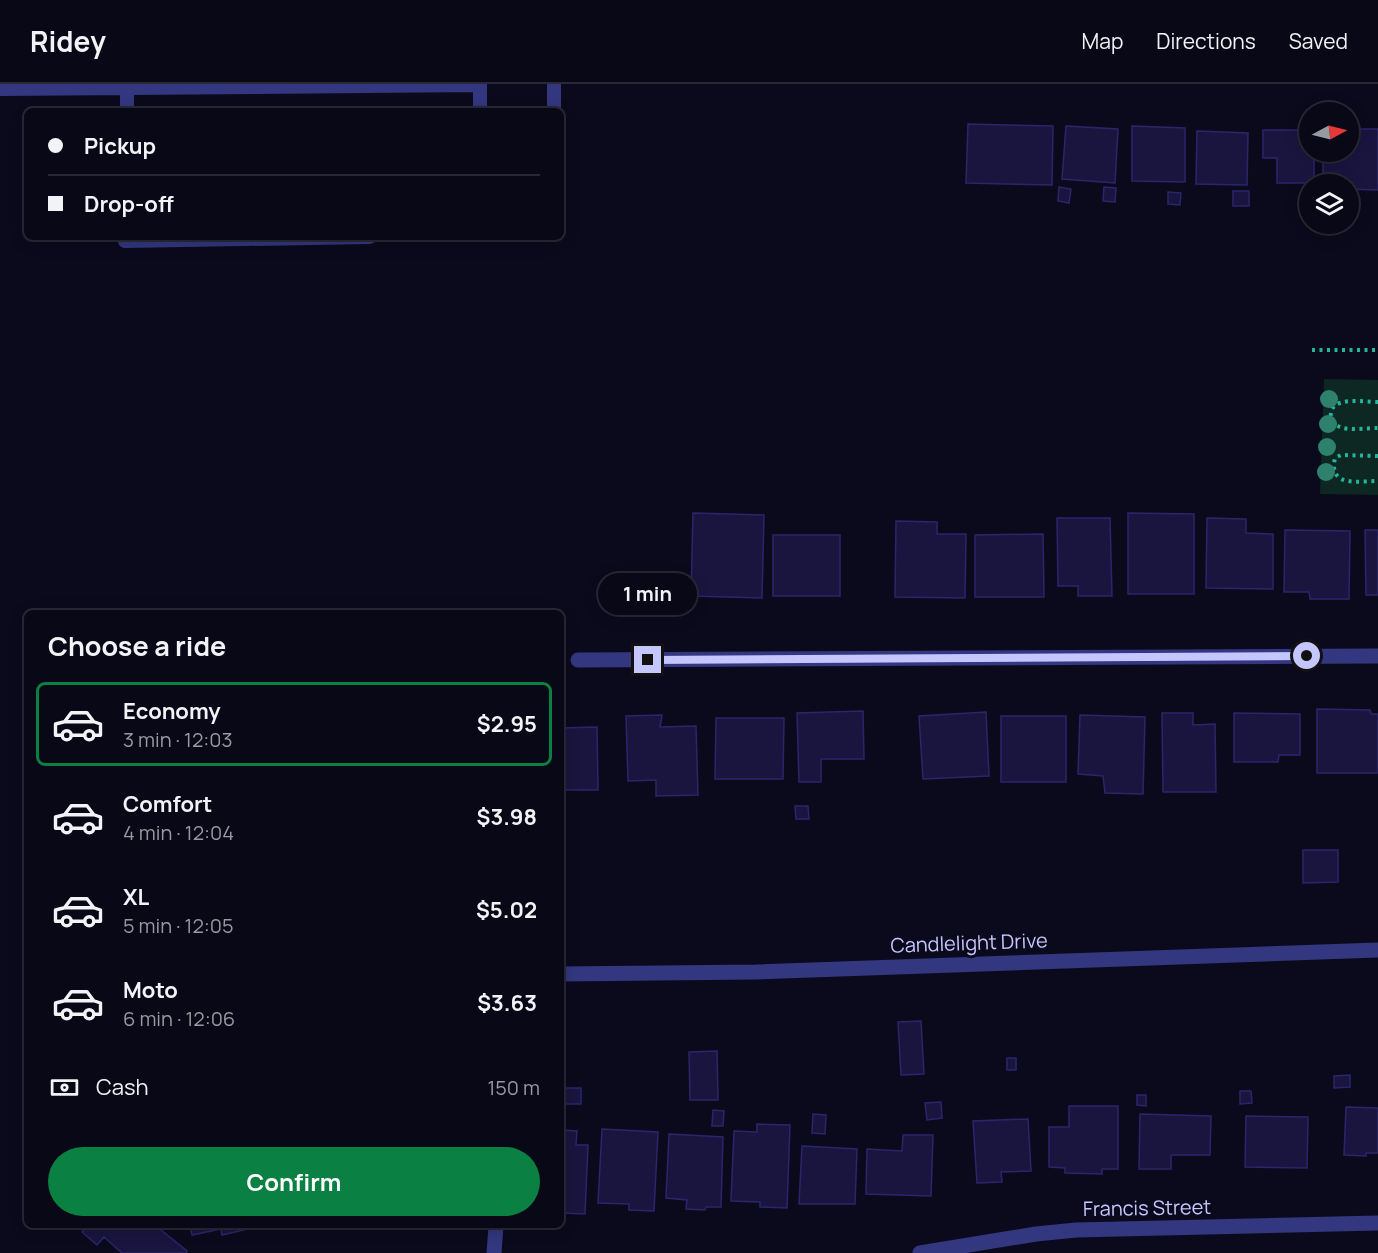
<!DOCTYPE html>
<html lang="en">
<head>
<meta charset="utf-8">
<style>
	:root { --surface:#080816; --page:#11111f; --text:#f1f3f6; --muted:#989aa1; --line:#292935; --accent:#0b8043 }
	body { margin:0; font-family:Manrope,sans-serif; background:var(--page); color:var(--text); height:100vh; display:flex; flex-direction:column; font-size:22px; white-space:nowrap }
	* { box-sizing:border-box; margin:0 }
	p { font-size:20px; color:var(--muted) }
	.icon { flex:none; width:33px; height:33px; fill:none; stroke:currentColor; stroke-width:2; stroke-linecap:round; stroke-linejoin:round }
	.map { position:relative; flex:1; overflow:hidden }
	.sheet { position:absolute; left:24px; top:526px; width:540px; height:618px; display:flex; flex-direction:column; background:var(--surface); border-radius:9px; box-shadow:0 3px 15px #0003,0 0 0 2px var(--line) }
	.sheet>* { flex:none }
	.banner { position:absolute; left:24px; top:24px; width:540px; height:132px; border-radius:9px; box-shadow:0 3px 15px #0003,0 0 0 2px var(--line); display:grid; align-content:center; height:132px; padding:0 24px; background:var(--surface) }
	.needle { width:39px; rotate:83deg }
	.buttons { position:absolute; left:1299px; top:18px; display:grid; gap:12px }
	.buttons a { display:grid; place-items:center; width:60px; height:60px; border-radius:50%; background:var(--surface); box-shadow:0 3px 15px #0003,0 0 0 2px var(--line); font-size:30px }
	.end { position:absolute; width:27px; height:27px; margin:-14px; border:8px solid #c6c6ff; background:#111; box-shadow:0 0 0 3px #111 }
	.from { border-radius:50% }
	.bubble { position:absolute; height:42px; border-radius:21px; background:var(--surface); box-shadow:0 3px 15px #0003,0 0 0 2px var(--line); font-size:20px; font-weight:700; line-height:42px; text-align:center }
	.banner b { display:flex; align-items:center; gap:21px; height:57px; font-size:22px }
	.banner b+b { border-top:2px solid var(--line) }
	.banner i { width:15px; height:15px; background:var(--text) }
	ul { padding:0; list-style:none }
	li { display:flex; align-items:center; gap:18px; height:84px; margin:0 12px 9px; padding:0 12px; border:3px solid transparent; border-radius:9px }
	li div { flex:1 }
	li b { display:block; font-size:22px }
	li em { font-style:normal; font-weight:700 }
	li.active { border-color:var(--accent) }
	li>.icon { width:54px; height:54px; stroke-width:1.5 }
	h2 { padding:0 24px; font-size:27px; line-height:72px }
	.pay { display:flex; align-items:center; gap:15px; height:66px; padding:0 24px; font-size:22px }
	.pay p { margin-inline-start:auto }
	.button { display:flex; gap:12px; margin-top:auto; padding:12px 24px }
	.button a { flex:1; height:69px; border-radius:36px; background:var(--accent); color:#fff; font-size:24px; font-weight:700; line-height:69px; text-align:center }
	header { display:flex; align-items:center; gap:36px; box-sizing:border-box; height:84px; padding:0 30px; background:var(--surface); border-bottom:2px solid var(--line) }
	header strong { font-size:28px }
	nav { display:flex; gap:33px; margin-inline-start:auto; font-size:21px }
	.map>svg:first-child { display:block }
	.green { fill:#0d2723 }
	.building { fill:#19153f; stroke:#2c256c; stroke-width:1.5 }
	.lines { fill:none; stroke-linecap:round; stroke-linejoin:round }
	.path { stroke:#25b49c; stroke-width:4; stroke-dasharray:3 4.5; stroke-linecap:butt }
	.service { stroke:#32377f; stroke-width:14 }
	.minor { stroke:#32377f; stroke-width:15 }
	.tree { fill:#2e826d }
	.route { stroke:#c6c6ff; stroke-width:8 }
	.labels { text-anchor:middle; stroke-width:6; stroke-linejoin:round; paint-order:stroke }
	.street-label { font-size:20px; fill:#c6c6ff; stroke:#0b0a1d }
</style>
</head>
<body>
<header>
<strong>Ridey</strong>
<nav><a>Map</a><a>Directions</a><a>Saved</a></nav>
</header>
<div class="map">
<svg width="1378" height="1169" viewBox="0 0 1378 1169">
	<rect width="100%" height="100%" fill="#0b0a1d"/>
	<path class="green" d="M1324 295 1378 296V411L1320 410Z"/>
	<path class="building" d="M968 40 1053 42 1052 101 966 99Z
		M1066 42 1118 45 1115 99 1062 95Z
		M1132 42 1185 44V98L1132 97Z
		M1348 45H1378V106L1348 105V100H1323V68H1348Z
		M1263 46H1310V68H1314V99H1277V74H1263Z
		M1197 47 1248 49 1247 101 1196 100Z
		M1059 103 1071 105 1069 119 1058 117Z
		M1104 103 1116 104 1115 118 1103 117Z
		M1233 107H1249V122H1233Z
		M1168 108 1181 109 1180 121 1168 120Z
		M693 429 764 431 762 514 691 512Z
		M1128 429 1194 430V510H1128Z
		M1057 434H1110L1112 512H1078V502H1058Z
		M1207 434 1246 435V449L1273 450V505L1206 504Z
		M896 437 937 438V450H966L965 514 895 513Z
		M1285 446 1350 447 1349 515H1310L1309 508H1284Z
		M1365 446H1378V511H1366Z
		M1043 450 1044 513H975V451Z
		M773 451H840V512H773Z
		M1317 625 1370 626 1371 630H1378V689H1317Z
		M863 627 864 675H821V698H799L797 629Z
		M986 628 989 692 923 695 919 632Z
		M1162 629H1193V641L1215 640 1216 708H1163Z
		M1234 629 1300 630V671H1279L1278 678H1234Z
		M662 631 660 643 696 642 698 711 656 712V696L628 697 626 632Z
		M1080 631 1145 633 1143 710 1105 709 1103 692 1078 690Z
		M1001 632H1066V698H1001Z
		M716 634H784L783 695H715Z
		M597 643 598 706H561V644Z
		M795 722H808L809 735H796Z
		M1303 766H1338V798L1303 799Z
		M921 937 924 990 901 991 898 938Z
		M717 967 718 1016H690L689 968Z
		M1007 974H1016V986H1007Z
		M1350 991V1003L1334 1004V992Z
		M561 1004H581V1020H561Z
		M1240 1007H1251L1252 1019 1240 1020Z
		M1137 1011H1146V1022L1137 1021Z
		M941 1018 942 1034 927 1036 925 1019Z
		M1069 1022H1118V1085H1102V1090L1065 1089V1084L1049 1083V1043H1069Z
		M1346 1023 1378 1024V1069H1366V1072L1344 1071Z
		M713 1026 724 1027 723 1042H712Z
		M813 1030 826 1031 825 1050 812 1049Z
		M1140 1030 1211 1032 1210 1071H1171V1085H1139Z
		M1246 1032 1308 1033 1307 1084 1245 1083Z
		M1028 1035 1031 1087 1001 1088 1002 1098 977 1099 973 1037Z
		M757 1040 790 1041 787 1124 760 1123V1118L731 1117 734 1047 757 1048Z
		M602 1045 658 1048 654 1127 629 1126V1120L598 1119Z
		M561 1046 577 1047 576 1061H588L585 1130 561 1129Z
		M669 1050 723 1053 721 1123H706L705 1126 686 1125 687 1116 666 1114Z
		M903 1051H933L931 1112 866 1110 867 1065 902 1067Z
		M802 1062 857 1065 855 1120H799Z
		M88 1142H156L187 1167 186 1169H122L104 1153 97 1161 82 1148Z
		M190 1142H247L248 1145 222 1151 221 1145 192 1151Z"/>
	<g class="lines">
		<path class="path" d="M1312 266H1378
			M1378 318C1365 318 1328 311 1331 333 1332 338 1336 341 1340 343 1351 347 1367 344 1378 344
			M1378 372 1341 371 1335 374C1328 404 1359 397 1378 397"/>
		<path class="service" d="M480 0V27
			M554 0V27
			M127 4 480 1
			M0 5 127 4V27
			M125 153V157L370 153"/>
		<path class="minor" d="M578 576 1378 572
			M561 890 756 888 1378 866
			M494 1169 496 1142
			M920 1169 1036 1150 1076 1146 1378 1139"/>
	</g>
	<g class="tree">
		<circle cx="1329" cy="315" r="9"/>
		<circle cx="1328" cy="340" r="9"/>
		<circle cx="1327" cy="363" r="9"/>
		<circle cx="1326" cy="388" r="9"/>
	</g>
	<g class="lines">
		<path class="route" d="M648 576 1307 572"/>
	</g>
	<g class="labels">
		<g class="street-label">
			<text transform="translate(969 859) rotate(-2)" y="7">Candlelight Drive</text>
			<text transform="translate(1147 1124) rotate(-1)" y="7">Francis Street</text>
		</g>
	</g>
</svg>
<div class="buttons">
<a><svg class="needle" viewBox="-14 -14 28 28"><path d="M0-13l5 13h-10z" fill="#e53935"/><path d="M0 13l5-13h-10z" fill="#989aa1"/></svg></a>
<a><svg class="icon" aria-label="layers" viewBox="0 0 24 24"><path d="M12 4l9 5-9 5-9-5zM3 14l9 5 9-5"/></svg></a>
</div>
<i class="end from" style="left:1307px;top:572px"></i>
<i class="end" style="left:648px;top:576px"></i>
<div class="bubble" style="left:598px;top:489px;width:99px">1 min</div>
<div class="banner">
<b><i class="from"></i>Pickup</b>
<b><i></i>Drop-off</b>
</div>
<section class="sheet">
<h2>Choose a ride</h2>
<ul>
<li class="active"><svg class="icon" aria-label="car" viewBox="0 0 24 24"><path d="M5 17H2v-5l4-1 3-4h7l3 4 3 1v5h-3M9 17h6M6 11h13"/><circle cx="7" cy="17" r="2"/><circle cx="17" cy="17" r="2"/></svg><div><b>Economy</b><p>3 min · 12:03</p></div><em>$2.95</em></li>
<li><svg class="icon" aria-label="car" viewBox="0 0 24 24"><path d="M5 17H2v-5l4-1 3-4h7l3 4 3 1v5h-3M9 17h6M6 11h13"/><circle cx="7" cy="17" r="2"/><circle cx="17" cy="17" r="2"/></svg><div><b>Comfort</b><p>4 min · 12:04</p></div><em>$3.98</em></li>
<li><svg class="icon" aria-label="car" viewBox="0 0 24 24"><path d="M5 17H2v-5l4-1 3-4h7l3 4 3 1v5h-3M9 17h6M6 11h13"/><circle cx="7" cy="17" r="2"/><circle cx="17" cy="17" r="2"/></svg><div><b>XL</b><p>5 min · 12:05</p></div><em>$5.02</em></li>
<li><svg class="icon" aria-label="car" viewBox="0 0 24 24"><path d="M5 17H2v-5l4-1 3-4h7l3 4 3 1v5h-3M9 17h6M6 11h13"/><circle cx="7" cy="17" r="2"/><circle cx="17" cy="17" r="2"/></svg><div><b>Moto</b><p>6 min · 12:06</p></div><em>$3.63</em></li>
</ul>
<div class="pay"><svg class="icon" aria-label="cash" viewBox="0 0 24 24"><path d="M3 7h18v10H3z"/><circle cx="12" cy="12" r="2"/></svg>Cash<p>150 m</p></div>
<div class="button"><a>Confirm</a></div>
</section>
</div>
</body>
</html>
